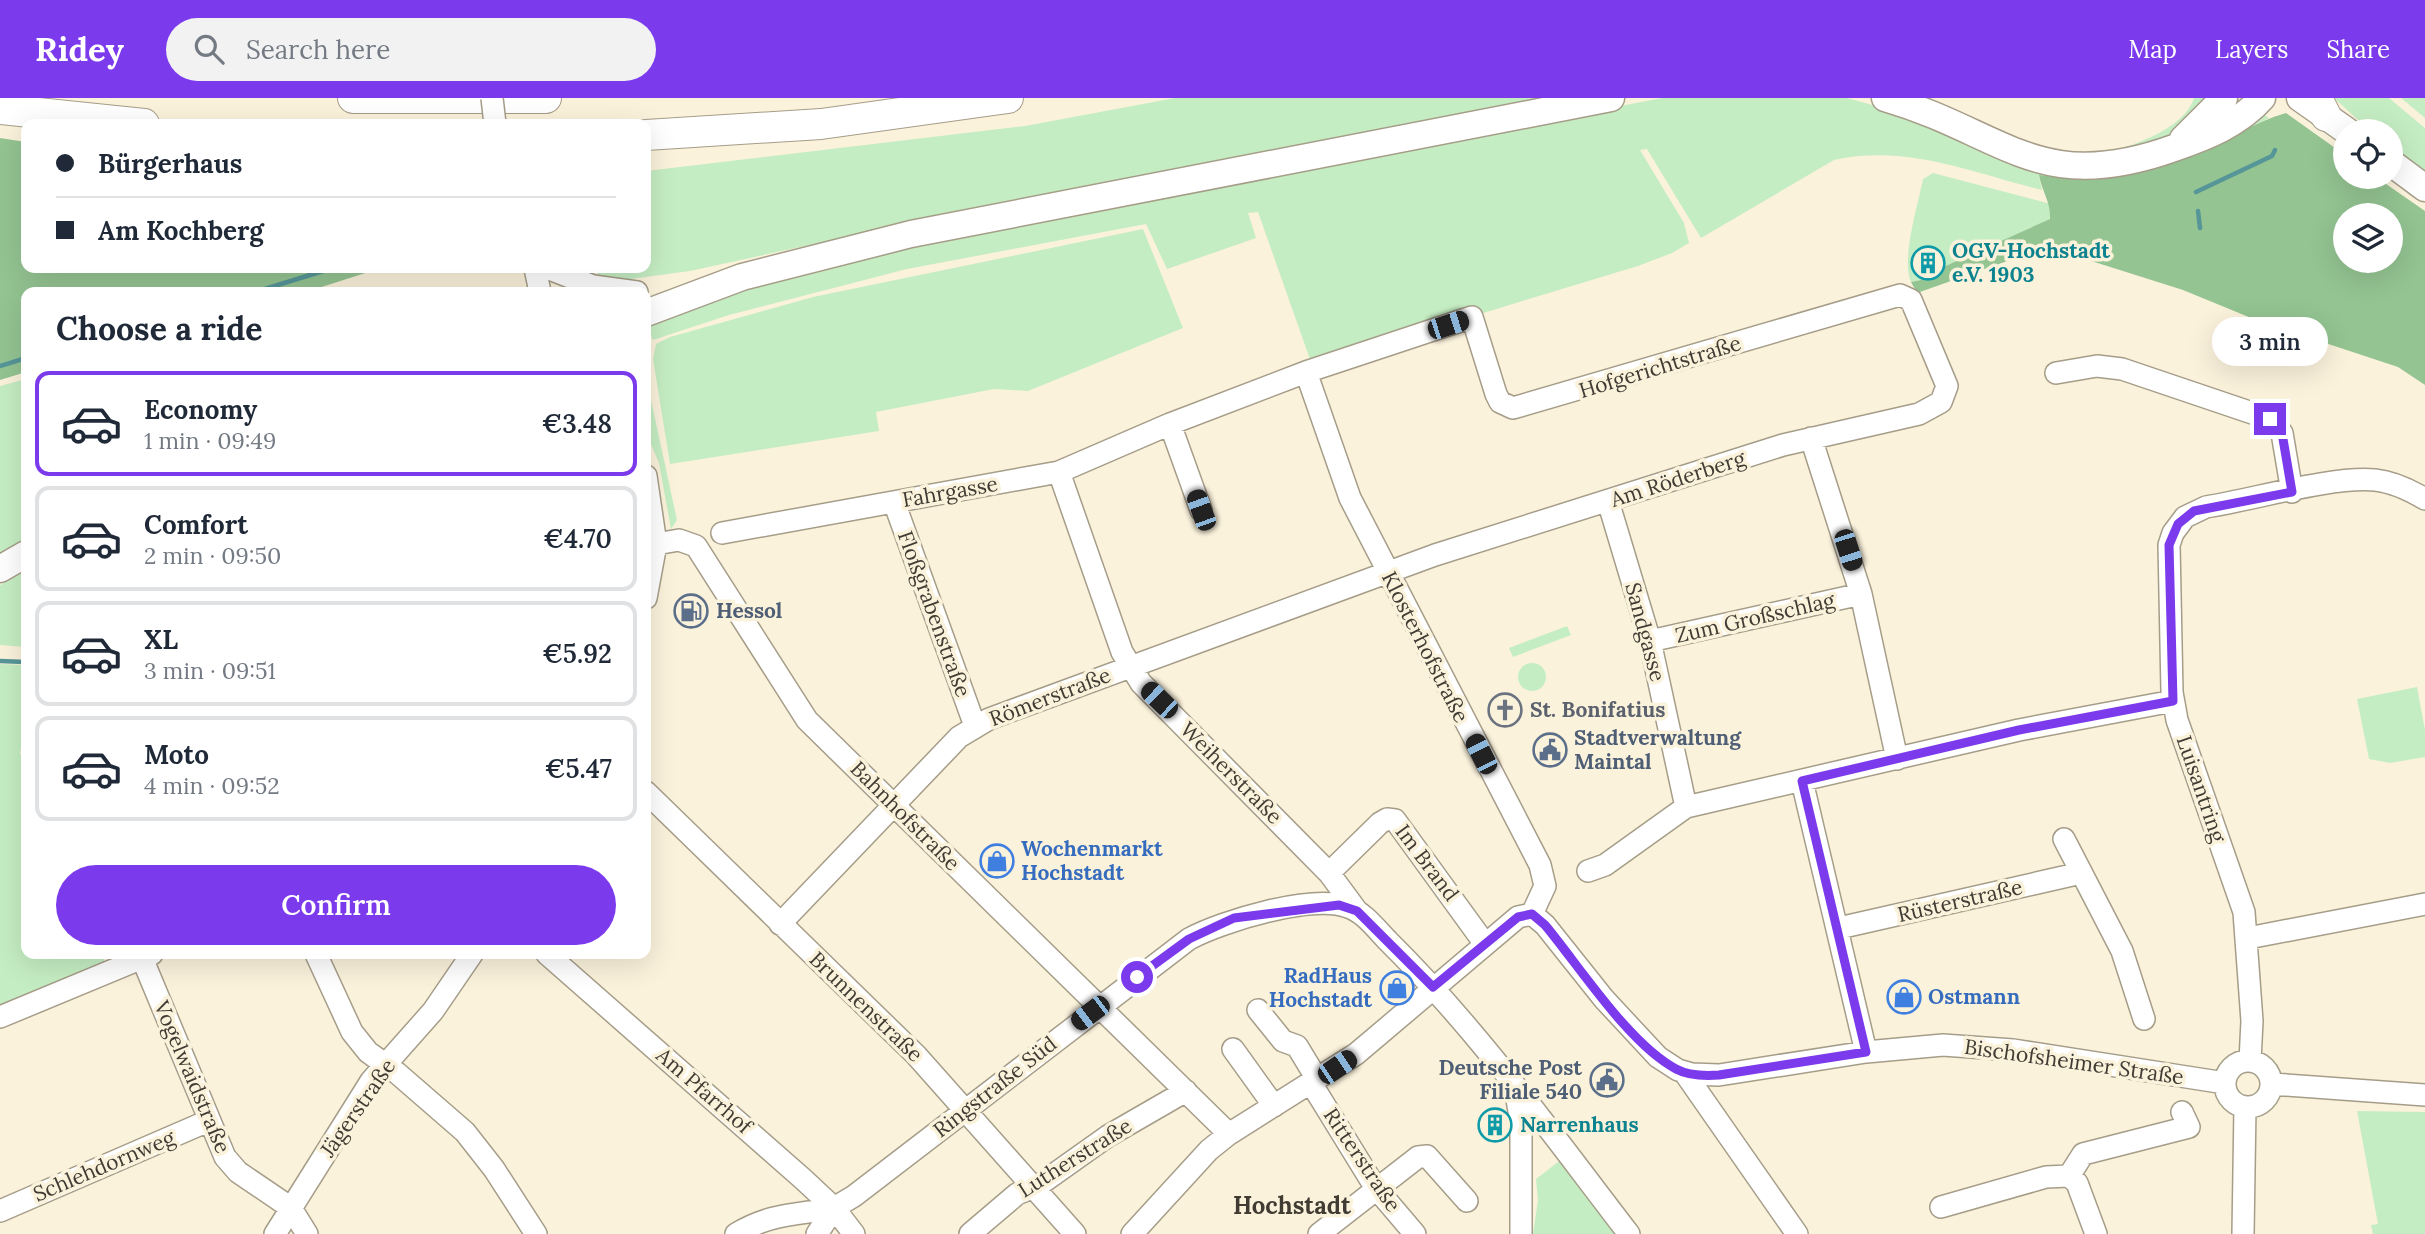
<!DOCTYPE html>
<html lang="en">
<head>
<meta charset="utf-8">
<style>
	:root { --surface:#fff; --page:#f2f2f3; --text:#1f2937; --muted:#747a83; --line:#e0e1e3; --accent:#7c3aed }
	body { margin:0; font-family:Lora,serif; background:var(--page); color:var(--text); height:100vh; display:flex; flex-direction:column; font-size:26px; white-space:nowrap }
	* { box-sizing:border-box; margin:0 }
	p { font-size:23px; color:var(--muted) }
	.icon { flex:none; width:38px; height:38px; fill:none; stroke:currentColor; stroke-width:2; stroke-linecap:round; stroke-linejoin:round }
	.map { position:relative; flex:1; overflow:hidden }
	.drawer { position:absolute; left:21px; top:189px; width:630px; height:672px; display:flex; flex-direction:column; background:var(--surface); border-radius:14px; box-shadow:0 7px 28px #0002 }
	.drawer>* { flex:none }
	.guide { position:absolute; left:21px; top:21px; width:630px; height:154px; border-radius:14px; box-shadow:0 7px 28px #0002; display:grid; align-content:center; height:154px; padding:0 35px; background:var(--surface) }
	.fabs { position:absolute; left:2333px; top:21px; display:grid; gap:14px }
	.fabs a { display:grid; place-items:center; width:70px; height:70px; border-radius:50%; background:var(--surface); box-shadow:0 7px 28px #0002; font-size:35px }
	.end { position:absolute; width:32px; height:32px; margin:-16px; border:9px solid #7c3aed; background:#fff; box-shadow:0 0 0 4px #fff }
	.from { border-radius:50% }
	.bubble { position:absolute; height:49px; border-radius:24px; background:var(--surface); box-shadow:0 7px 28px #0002; font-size:23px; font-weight:600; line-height:49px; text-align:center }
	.car { position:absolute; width:21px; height:42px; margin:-21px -10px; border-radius:9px; box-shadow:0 0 5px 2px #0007; background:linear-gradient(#222 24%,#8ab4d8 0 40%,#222 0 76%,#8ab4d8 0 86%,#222 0) }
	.guide b { display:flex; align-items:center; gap:24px; height:66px; font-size:26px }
	.guide b+b { border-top:2px solid var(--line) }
	.guide i { width:18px; height:18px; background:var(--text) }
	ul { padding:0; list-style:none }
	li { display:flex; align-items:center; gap:21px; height:105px; margin:0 14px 10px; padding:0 21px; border:4px solid var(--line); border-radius:14px }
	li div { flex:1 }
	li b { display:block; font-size:26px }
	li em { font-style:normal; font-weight:600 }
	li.on { border-color:var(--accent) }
	li>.icon { width:63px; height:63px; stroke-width:1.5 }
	h2 { padding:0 35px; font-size:32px; line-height:84px }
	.primary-button { display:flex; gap:14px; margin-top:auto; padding:14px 35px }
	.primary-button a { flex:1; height:80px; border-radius:42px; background:var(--accent); color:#fff; font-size:28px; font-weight:600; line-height:80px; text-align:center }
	header { display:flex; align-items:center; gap:42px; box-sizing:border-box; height:98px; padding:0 35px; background:var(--accent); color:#fff }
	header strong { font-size:33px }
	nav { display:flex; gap:38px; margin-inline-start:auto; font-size:24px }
	.search { width:490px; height:63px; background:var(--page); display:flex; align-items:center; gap:18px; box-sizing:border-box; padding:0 24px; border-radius:38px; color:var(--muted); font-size:26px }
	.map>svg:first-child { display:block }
	.green { fill:#c5edc3 }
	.forest { fill:#94c492; fill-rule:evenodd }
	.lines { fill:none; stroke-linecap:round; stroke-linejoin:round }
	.stream { stroke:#579698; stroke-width:4.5 }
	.minor-casing { stroke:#a69d89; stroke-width:24 }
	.major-casing { stroke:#a69d89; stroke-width:29 }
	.highway-casing { stroke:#a69d89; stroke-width:32 }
	.minor { stroke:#fff; stroke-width:21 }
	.major { stroke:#fff; stroke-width:26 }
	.highway { stroke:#fff; stroke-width:30 }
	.minor-bridge-casing { stroke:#a69d89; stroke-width:24; stroke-linecap:butt }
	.minor-bridge { stroke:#fff; stroke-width:21 }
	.route { stroke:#7c3aed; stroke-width:9 }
	.labels { text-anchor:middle; stroke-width:7; stroke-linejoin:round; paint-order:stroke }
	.culture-label { font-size:21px; font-weight:bold; fill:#0d838f; stroke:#fbf2dc; text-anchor:start }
	.street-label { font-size:21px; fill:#403c34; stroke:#fbf2dc }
	.service-label { font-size:21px; font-weight:bold; fill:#4e5e75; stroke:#fbf2dc; text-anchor:start }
	.worship-label { font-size:21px; font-weight:bold; fill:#5b616d; stroke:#fbf2dc; text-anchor:start }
	.shop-label { font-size:21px; font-weight:bold; fill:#366cbe; stroke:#fbf2dc; text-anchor:start }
	.quarter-label { font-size:24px; font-weight:bold; fill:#403c34; stroke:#fbf2dc }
</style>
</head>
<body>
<header>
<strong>Ridey</strong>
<div class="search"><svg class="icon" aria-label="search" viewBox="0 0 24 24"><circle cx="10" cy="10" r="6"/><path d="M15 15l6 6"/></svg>Search here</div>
<nav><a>Map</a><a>Layers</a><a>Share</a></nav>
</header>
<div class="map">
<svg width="2425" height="1136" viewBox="0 0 2425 1136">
	<rect width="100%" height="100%" fill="#fbf2dc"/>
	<path class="green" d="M1175 0H1567L865 135 690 173 616 183 599 182 598 176 589 170H646V73L1025 28Z
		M1662 0H1847L1887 11 2039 73 2262 15 2269 20C2217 46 2163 76 2104 81 2082 83 2060 80 2039 78L2042 92C1972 75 1907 46 1834 62L1701 140 1647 51 1640 52 1684 125 1689 145 1672 155 1638 168 1312 267 1258 114 1248 115 1256 140 1167 171 1146 126 907 171 729 217 653 242 650 236 646 245V220L905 145Z
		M1906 0C1929 0 1951 10 1972 20 2038 50 2080 72 2151 39 2167 32 2189 17 2194 0H2204C2198 23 2180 35 2160 44 2068 90 1991 32 1906 0Z
		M2334 0H2389L2425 30V76L2391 50 2390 33H2370Z
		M2401 0H2425V20Z
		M1933 75 2051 106 2050 121 1940 171V178L1911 184C1901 161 1918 107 1923 81Z
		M1143 131 1183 230 1028 293 994 291 876 314 879 333 670 366 653 261 656 246 670 239 813 199Z
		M646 279 677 422 671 431 659 365 646 335Z
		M26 281V441L0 457V288Z
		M26 473V549L0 547V487Z
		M1567 528 1571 537 1513 559 1509 550Z
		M1518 579a14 14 0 1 1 28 0a14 14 0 1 1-28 0Z
		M0 566 26 567V656L22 646 20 655 26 669V856H102L106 867 0 910Z
		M2417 589 2425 632V659L2390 665 2369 661 2357 601Z
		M2357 1013 2425 1014V1136H2373L2371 1127 2378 1126Z
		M1562 1061 1619 1136H1533L1538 1102 1536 1081Z"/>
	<path class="forest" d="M2286 15 2345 57V79H2376L2425 113V287L2398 269 2256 222 2183 192 2047 149 1917 195 1911 184 1940 178 1939 171 2050 121C2051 104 2042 94 2039 77 2101 85 2145 77 2202 53 2231 41 2256 23 2286 15ZM2345 117H2390V163H2345Z
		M0 40 26 44V170H381L306 194H26V274L0 282Z"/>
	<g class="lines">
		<path class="stream" d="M2196 94 2272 58 2275 52
			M2198 113 2200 130
			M255 194 333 170
			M0 268 26 260
			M0 563 26 564"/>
		<defs>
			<path id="minor" d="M535 170 540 194
				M547 170 593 188 637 194
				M1306 274 1350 400 1540 767 1545 788 1532 816
				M2056 275 2097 268 2122 271 2270 321 2282 335 2292 394
				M1170 326 1201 412
				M1811 340 1861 496 1897 661
				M1059 374 1122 554 1141 585 1329 775 1357 813
				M646 378 656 446 646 500
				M1608 403 1650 543 1686 709
				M894 404 975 628
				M722 435 1059 374 1170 326 1306 274 1472 219 1496 296 1500 304 1513 310 1900 197 1911 202 1947 288 1941 304 1919 316 1783 347 1435 457 989 621 959 639 780 826
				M656 446 679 442 696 448 807 622 1229 1036
				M1650 543 1861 496
				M1802 683 1866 954
				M646 694 916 957 1075 1136
				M2064 741 2122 853 2144 921
				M1588 773 1605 767 1686 709 2019 632 2173 603
				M1329 775 1380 725 1387 721 1395 722 1485 846
				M1532 816 1545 827 1604 901 1658 959 1678 972 1692 976 1719 977 1866 954 1943 947 2013 952 2225 985
				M1839 830 2081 775
				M2248 840 2425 806
				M316 856 352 934 368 954 397 975 465 1034 494 1071 536 1136
				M547 856 803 1081 834 1110 854 1136
				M142 860 225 1059 238 1074 291 1110 307 1136
				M1258 912 1283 943 1297 948 1317 981
				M0 919 152 856
				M1233 951 1274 1008
				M2225 986a23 23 0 1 1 46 0a23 23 0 1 1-46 0Z
				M2250 963 2252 923 2244 814 2177 622 2172 594 2169 447 2173 435 2185 419 2206 409C2252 402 2331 378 2375 382 2394 384 2410 392 2425 401
				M1684 974 1797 1136
				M1311 985 1375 1089 1415 1136
				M2272 986 2425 997
				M1515 990 1521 1025V1136
				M2069 1078 2083 1056 2189 1029 2182 1014
				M2069 1078 2077 1085 2096 1136
				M1941 1109 2046 1079 2069 1078
				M0 1113 208 1023
				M275 1136 371 983 433 913 472 856
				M736 1136C771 1115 796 1117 834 1110
				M817 1136 834 1110 854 1098 1189 841C1222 823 1312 796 1348 809 1364 814 1377 832 1388 843 1478 932 1552 1036 1629 1136
				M970 1136 1017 1096 1039 1087 1108 1038 1186 993
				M1132 1136 1209 1052 1229 1036 1356 956 1518 819 1532 816
				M1319 1136 1418 1059 1427 1058 1467 1103
				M2243 1136 2245 1009"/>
			<path id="major" d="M1885 0C2005 35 2038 99 2174 50 2206 39 2239 26 2262 0
				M2300 0 2347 33
				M2183 41 2224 0
				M2390 64 2425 90
				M646 215 742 179 911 136 1611 0
				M0 471 26 456"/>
			<path id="highway" d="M353 0H546
				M2317 0 2326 18
				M0 11 144 26
				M646 37 821 26 1008 0"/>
		</defs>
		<use href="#minor" class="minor-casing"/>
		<use href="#major" class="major-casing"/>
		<use href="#highway" class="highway-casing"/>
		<use href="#minor" class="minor"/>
		<use href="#major" class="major"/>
		<use href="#highway" class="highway"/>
		<defs>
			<path id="minor-bridge" d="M492 0 495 26"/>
		</defs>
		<use href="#minor-bridge" class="minor-bridge-casing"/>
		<use href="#minor-bridge" class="minor-bridge"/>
	</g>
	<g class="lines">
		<path class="route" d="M1137 879 1189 841 1234 820 1339 807 1357 813 1433 889 1518 819 1532 816 1545 827C1580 869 1629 946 1676 971 1689 978 1705 978 1719 977L1866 954 1802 683 2019 632 2173 603 2169 447 2178 426 2194 413 2292 394 2282 335 2270 321"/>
	</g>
	<defs>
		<symbol id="building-ring" viewBox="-11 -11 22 22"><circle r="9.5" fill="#fbf2dc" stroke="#0f9aa8" stroke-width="1.5"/><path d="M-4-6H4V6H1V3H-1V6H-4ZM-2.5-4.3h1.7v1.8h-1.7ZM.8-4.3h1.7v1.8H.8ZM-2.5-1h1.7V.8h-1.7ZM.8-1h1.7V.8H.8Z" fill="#0f9aa8"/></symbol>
		<symbol id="fuel-ring" viewBox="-11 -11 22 22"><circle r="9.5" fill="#fbf2dc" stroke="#5c6f8a" stroke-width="1.5"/><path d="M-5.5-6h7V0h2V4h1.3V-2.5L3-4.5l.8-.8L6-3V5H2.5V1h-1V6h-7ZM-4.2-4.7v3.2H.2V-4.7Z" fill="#5c6f8a"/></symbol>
		<symbol id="church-ring" viewBox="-11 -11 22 22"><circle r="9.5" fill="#fbf2dc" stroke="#6b7280" stroke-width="1.5"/><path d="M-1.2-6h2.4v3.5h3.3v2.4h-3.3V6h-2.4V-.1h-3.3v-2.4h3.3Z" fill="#6b7280"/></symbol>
		<symbol id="civic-ring" viewBox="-11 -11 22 22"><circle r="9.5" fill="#fbf2dc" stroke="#5c6f8a" stroke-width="1.5"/><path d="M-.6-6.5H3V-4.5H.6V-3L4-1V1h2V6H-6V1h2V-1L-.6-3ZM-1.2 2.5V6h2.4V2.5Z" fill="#5c6f8a"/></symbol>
		<symbol id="shop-ring" viewBox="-11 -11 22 22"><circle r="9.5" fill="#fbf2dc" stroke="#3f7fe0" stroke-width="1.5"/><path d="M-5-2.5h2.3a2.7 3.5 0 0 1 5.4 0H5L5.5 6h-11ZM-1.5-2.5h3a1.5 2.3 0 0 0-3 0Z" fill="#3f7fe0"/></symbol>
	</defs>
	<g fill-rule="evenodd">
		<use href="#building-ring" x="1909" y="146" width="38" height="38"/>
		<use href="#fuel-ring" x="672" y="494" width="38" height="38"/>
		<use href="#church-ring" x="1486" y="593" width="38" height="38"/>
		<use href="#civic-ring" x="1531" y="633" width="38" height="38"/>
		<use href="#shop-ring" x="978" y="744" width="38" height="38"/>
		<use href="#shop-ring" x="1378" y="871" width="38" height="38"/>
		<use href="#shop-ring" x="1885" y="880" width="38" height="38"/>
		<use href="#civic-ring" x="1588" y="963" width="38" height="38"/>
		<use href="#building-ring" x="1476" y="1008" width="38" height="38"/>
	</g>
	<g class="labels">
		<g class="culture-label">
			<text x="1952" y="160">OGV-Hochstadt<tspan x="1952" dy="24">e.V. 1903</tspan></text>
			<text x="1520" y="1034">Narrenhaus</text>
		</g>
		<g class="street-label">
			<text transform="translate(1660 269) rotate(-17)" y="7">Hofgerichtstraße</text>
			<text transform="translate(1678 381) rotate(-18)" y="7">Am Röderberg</text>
			<text transform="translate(950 394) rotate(-10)" y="7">Fahrgasse</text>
			<text transform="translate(934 516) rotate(70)" y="7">Floßgrabenstraße</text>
			<text transform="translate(1755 520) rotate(-13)" y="7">Zum Großschlag</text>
			<text transform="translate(1645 534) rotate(75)" y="7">Sandgasse</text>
			<text transform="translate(1425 549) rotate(63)" y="7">Klosterhofstraße</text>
			<text transform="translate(1050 599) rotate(-21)" y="7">Römerstraße</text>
			<text transform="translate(1231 675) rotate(45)" y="7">Weiherstraße</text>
			<text transform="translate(2201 691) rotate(71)" y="7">Luisantring</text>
			<text transform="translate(905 718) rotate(45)" y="7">Bahnhofstraße</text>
			<text transform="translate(1427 765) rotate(53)" y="7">Im Brand</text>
			<text transform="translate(1960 803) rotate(-13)" y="7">Rüsterstraße</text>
			<text transform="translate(866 909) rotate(44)" y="7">Brunnenstraße</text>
			<text transform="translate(2074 964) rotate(8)" y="7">Bischofsheimer Straße</text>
			<text transform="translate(192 979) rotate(67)" y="7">Vogelwaidstraße</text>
			<text transform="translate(995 989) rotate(-38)" y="7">Ringstraße Süd</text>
			<text transform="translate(704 993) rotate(41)" y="7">Am Pfarrhof</text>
			<text transform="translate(358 1010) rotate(-55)" y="7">Jägerstraße</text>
			<text transform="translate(1075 1060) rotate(-32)" y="7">Lutherstraße</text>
			<text transform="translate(1362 1062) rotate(56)" y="7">Ritterstraße</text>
			<text transform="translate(104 1068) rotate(-23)" y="7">Schlehdornweg</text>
		</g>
		<g class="service-label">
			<text x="716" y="520">Hessol</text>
			<text x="1574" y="647">Stadtverwaltung<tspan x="1574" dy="24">Maintal</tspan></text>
			<text x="1582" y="977" text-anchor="end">Deutsche Post<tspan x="1582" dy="24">Filiale 540</tspan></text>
		</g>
		<g class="worship-label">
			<text x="1530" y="619">St. Bonifatius</text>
		</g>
		<g class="shop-label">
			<text x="1021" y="758">Wochenmarkt<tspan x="1021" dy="24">Hochstadt</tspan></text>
			<text x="1372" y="885" text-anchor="end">RadHaus<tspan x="1372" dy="24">Hochstadt</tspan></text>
			<text x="1928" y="906">Ostmann</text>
		</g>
		<g class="quarter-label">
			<text x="1292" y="1116">Hochstadt</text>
		</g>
	</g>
</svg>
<div class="fabs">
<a><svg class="icon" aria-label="locate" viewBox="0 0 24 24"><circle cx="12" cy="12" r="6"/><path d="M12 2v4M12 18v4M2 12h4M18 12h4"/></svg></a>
<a><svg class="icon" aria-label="layers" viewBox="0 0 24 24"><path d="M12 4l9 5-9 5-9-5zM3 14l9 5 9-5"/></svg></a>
</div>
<i class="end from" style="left:1137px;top:879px"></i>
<i class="end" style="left:2270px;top:321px"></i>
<div class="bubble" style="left:2212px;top:219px;width:116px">3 min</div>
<i class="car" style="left:1448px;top:227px;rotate:72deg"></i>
<i class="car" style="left:1201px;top:412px;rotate:340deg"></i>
<i class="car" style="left:1848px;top:452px;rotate:162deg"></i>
<i class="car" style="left:1159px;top:602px;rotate:314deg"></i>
<i class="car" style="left:1481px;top:656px;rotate:333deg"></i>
<i class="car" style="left:1090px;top:915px;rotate:233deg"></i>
<i class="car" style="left:1337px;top:969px;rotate:56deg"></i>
<div class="guide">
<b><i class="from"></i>Bürgerhaus</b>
<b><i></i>Am Kochberg</b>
</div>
<section class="drawer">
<h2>Choose a ride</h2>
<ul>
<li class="on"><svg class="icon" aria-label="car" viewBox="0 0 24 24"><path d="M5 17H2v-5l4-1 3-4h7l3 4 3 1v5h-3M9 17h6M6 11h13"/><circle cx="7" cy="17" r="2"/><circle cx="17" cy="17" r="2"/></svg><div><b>Economy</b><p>1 min · 09:49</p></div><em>€3.48</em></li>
<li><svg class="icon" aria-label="car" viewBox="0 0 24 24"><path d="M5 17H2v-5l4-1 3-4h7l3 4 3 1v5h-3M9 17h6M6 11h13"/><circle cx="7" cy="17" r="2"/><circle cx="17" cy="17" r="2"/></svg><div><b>Comfort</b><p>2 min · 09:50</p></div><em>€4.70</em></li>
<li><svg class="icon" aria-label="car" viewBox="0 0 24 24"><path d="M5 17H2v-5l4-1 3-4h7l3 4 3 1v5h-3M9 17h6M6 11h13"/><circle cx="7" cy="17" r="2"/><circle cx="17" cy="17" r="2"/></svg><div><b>XL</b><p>3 min · 09:51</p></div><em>€5.92</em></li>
<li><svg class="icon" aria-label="car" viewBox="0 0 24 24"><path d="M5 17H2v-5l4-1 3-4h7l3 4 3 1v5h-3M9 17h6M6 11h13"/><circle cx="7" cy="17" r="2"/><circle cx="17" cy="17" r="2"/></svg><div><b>Moto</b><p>4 min · 09:52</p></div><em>€5.47</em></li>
</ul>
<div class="primary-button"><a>Confirm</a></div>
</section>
</div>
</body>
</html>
